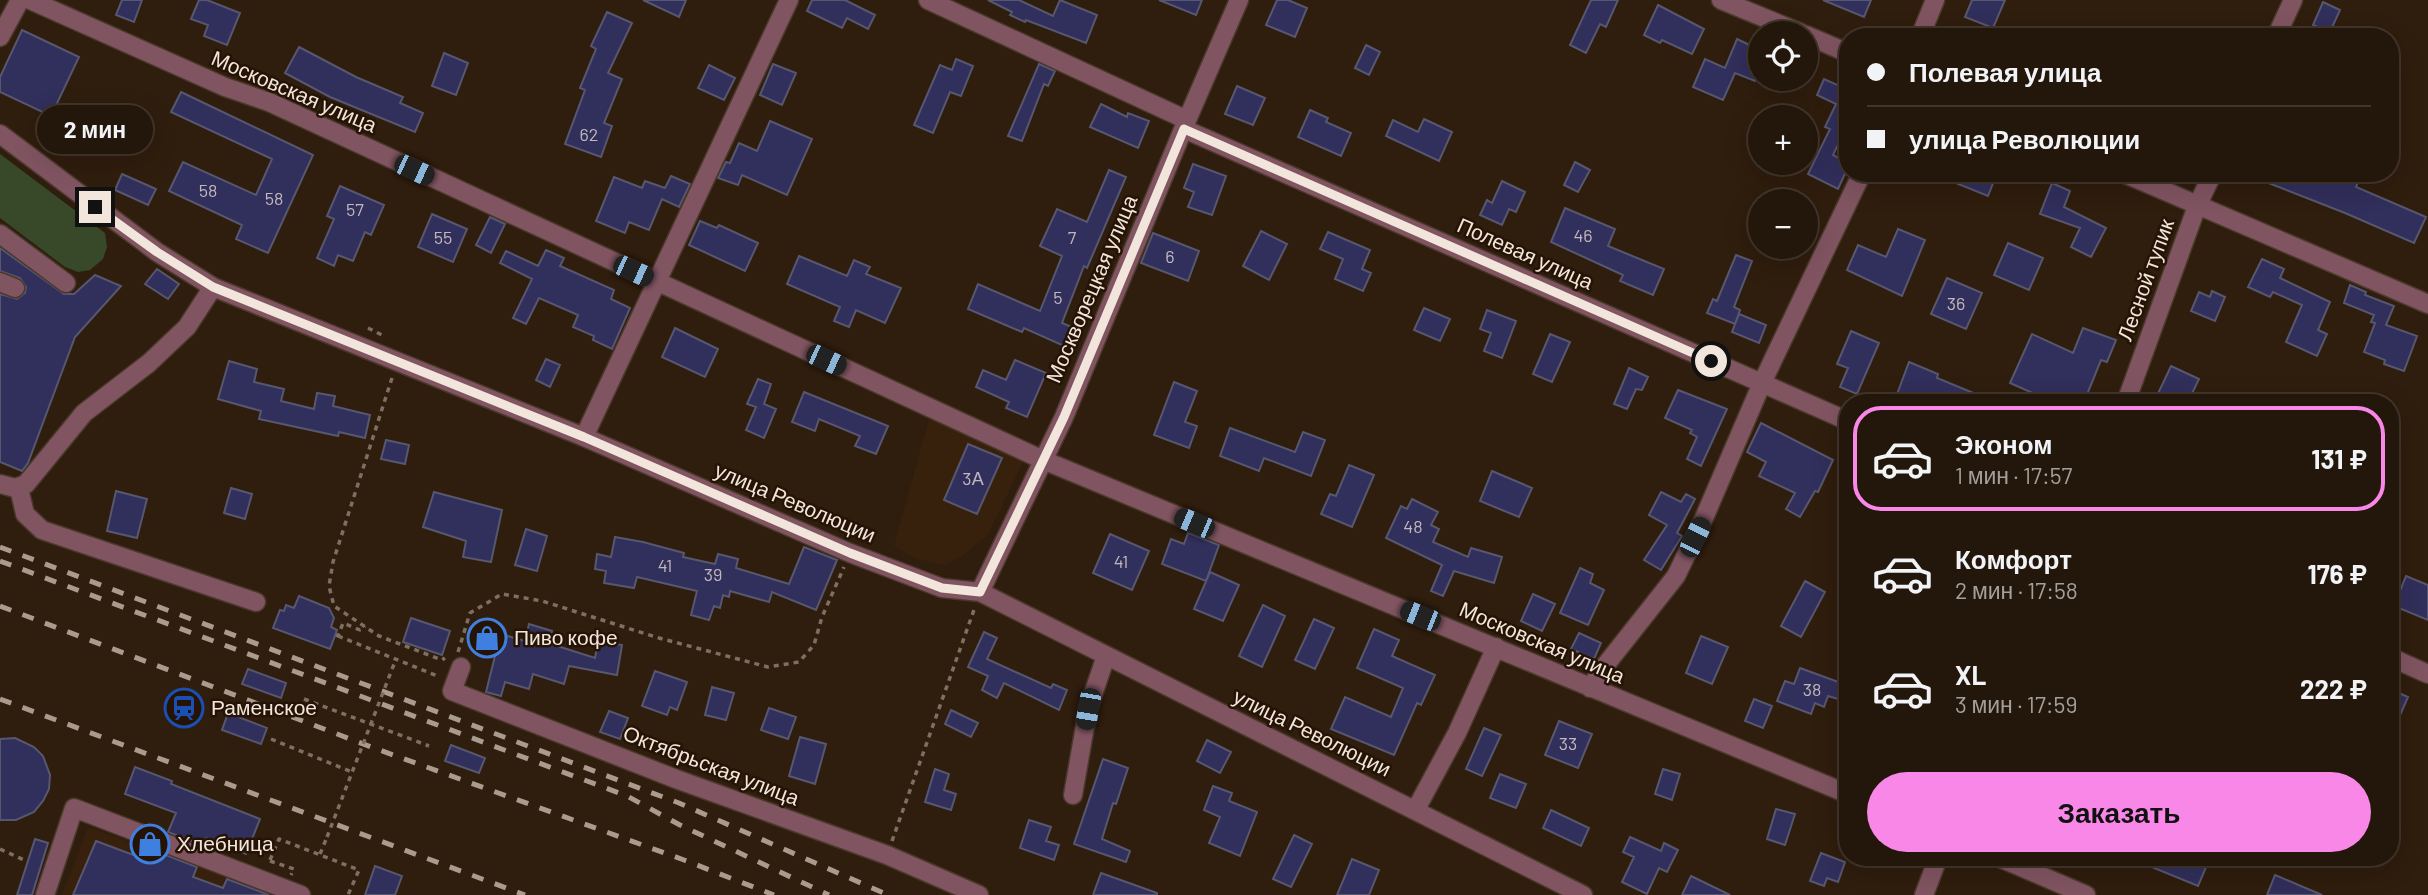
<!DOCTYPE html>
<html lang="ru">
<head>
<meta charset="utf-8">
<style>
	:root { --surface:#23160a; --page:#2b1f13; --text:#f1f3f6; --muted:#a39f9c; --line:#40352b; --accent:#f987e8 }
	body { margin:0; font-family:Barlow,sans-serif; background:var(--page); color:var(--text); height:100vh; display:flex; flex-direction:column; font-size:26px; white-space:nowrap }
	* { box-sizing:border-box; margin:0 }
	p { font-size:23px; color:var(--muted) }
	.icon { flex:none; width:38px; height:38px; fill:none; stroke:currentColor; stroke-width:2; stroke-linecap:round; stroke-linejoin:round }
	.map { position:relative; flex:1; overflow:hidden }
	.drawer { position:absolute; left:1839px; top:394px; width:560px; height:472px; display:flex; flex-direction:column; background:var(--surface); border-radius:28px; box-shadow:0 7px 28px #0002,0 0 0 2px var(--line) }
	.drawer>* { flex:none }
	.banner { position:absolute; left:1839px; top:28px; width:560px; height:154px; border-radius:28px; box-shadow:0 7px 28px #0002,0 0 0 2px var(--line); display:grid; align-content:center; height:154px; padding:0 28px; background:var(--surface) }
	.fabs { position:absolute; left:1748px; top:21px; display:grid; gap:14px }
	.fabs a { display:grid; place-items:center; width:70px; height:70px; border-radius:50%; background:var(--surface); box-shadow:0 7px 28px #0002,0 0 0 2px var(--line); font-size:35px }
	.end { position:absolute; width:32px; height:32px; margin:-16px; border:9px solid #f2e5db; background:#111; box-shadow:0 0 0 4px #111 }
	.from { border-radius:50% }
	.bubble { position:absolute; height:49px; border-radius:24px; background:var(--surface); box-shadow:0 7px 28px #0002,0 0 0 2px var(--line); font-size:23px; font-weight:700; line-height:49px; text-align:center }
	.car { position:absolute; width:21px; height:42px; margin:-21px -10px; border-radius:9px; box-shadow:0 0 5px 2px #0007; background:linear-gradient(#222 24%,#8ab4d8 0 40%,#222 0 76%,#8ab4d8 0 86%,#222 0) }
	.banner b { display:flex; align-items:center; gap:24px; height:66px; font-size:26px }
	.banner b+b { border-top:2px solid var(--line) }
	.banner i { width:18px; height:18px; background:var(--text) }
	ul { padding:12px 0 0; list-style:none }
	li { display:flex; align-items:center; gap:21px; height:105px; margin:0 14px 10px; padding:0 14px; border:4px solid transparent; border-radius:28px }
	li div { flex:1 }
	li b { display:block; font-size:26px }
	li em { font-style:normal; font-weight:700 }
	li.selected { border-color:var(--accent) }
	li>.icon { width:63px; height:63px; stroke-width:1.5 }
	.cta { display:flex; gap:14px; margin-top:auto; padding:14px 28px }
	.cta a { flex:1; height:80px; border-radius:42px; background:var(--accent); color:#111; font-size:28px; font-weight:700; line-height:80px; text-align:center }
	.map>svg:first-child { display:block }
	.built { fill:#38210c }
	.green { fill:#384929 }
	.building { fill:#312f5b; stroke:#57576f; stroke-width:2 }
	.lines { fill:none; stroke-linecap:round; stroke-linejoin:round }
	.minor-casing { stroke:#4a392a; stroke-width:21 }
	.path { stroke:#7f6f61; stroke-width:3.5; stroke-dasharray:5 5; stroke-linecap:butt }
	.minor { stroke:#805461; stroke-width:18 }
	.rail { stroke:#aa9b8f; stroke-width:5; stroke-dasharray:12 12; stroke-linecap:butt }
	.path-bridge { stroke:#7f6f61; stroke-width:3.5; stroke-dasharray:5 5; stroke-linecap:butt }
	.route { stroke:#f2e5db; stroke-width:9 }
	.labels { text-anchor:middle; stroke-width:5; stroke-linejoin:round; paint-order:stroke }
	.number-label { font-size:18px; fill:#c2b8bb }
	.street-label { font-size:21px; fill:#f2e5db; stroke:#251405 }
	.poi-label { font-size:21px; fill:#f2e5db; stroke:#251405; text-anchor:start }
</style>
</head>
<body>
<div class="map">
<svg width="2428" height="895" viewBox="0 0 2428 895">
	<rect width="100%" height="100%" fill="#2f1d0d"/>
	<path class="built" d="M930 415 1025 458 988 535 962 556 945 565 916 559 894 546Z
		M88 827 275 895H62Z"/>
	<path class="green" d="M0 154 105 233 107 247 103 259 90 270 78 272 65 267 0 218Z"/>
	<path class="building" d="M122 0H142L134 22 116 15Z
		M199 0H207L240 13 227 45 204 36 208 25 191 19Z
		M643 0H686L679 17Z
		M812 0H845L875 15 868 29 847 18 842 28 807 11Z
		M988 0H1019L1053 16 1060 0 1097 15 1086 43 1026 20 1025 22 1010 15 1012 12Z
		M1159 0H1202L1196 15Z
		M1277 0H1288L1307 8 1295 37 1266 25Z
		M1591 0H1618L1606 27 1600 24 1586 53 1570 45Z
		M1823 0H1871L1864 17Z
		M1972 0H2005L1993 28 1965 17Z
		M2323 2 2340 10 2330 32 2313 25Z
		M1658 5 1704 29 1692 54 1662 40 1660 43 1644 35Z
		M607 12 632 23 608 73 622 79 604 123 612 126 601 157 565 144 585 90 580 88 596 49 591 46Z
		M22 30 79 57 51 116 0 92V77Z
		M1737 39 1760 50V67L1755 81 1735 73 1723 100 1693 87 1705 59 1725 68Z
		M1366 45 1380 52 1369 75 1355 68Z
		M299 47 356 77 403 97 400 103 423 113 415 132 330 97 285 73Z
		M444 53 468 63 456 95 432 86Z
		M956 59 973 66 961 96 950 92 933 133 914 125 940 65 952 70Z
		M773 64 796 73 782 105 760 95Z
		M1039 64 1055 71 1048 86 1044 84 1022 141 1008 136Z
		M709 65 735 78 724 100 698 88Z
		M1848 78V124L1833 155 1848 163V167L1838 189 1808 174 1830 129 1825 127 1836 104 1817 95 1824 79 1844 88Z
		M1237 86 1265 98 1253 125 1225 114Z
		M181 92 313 155 268 253 236 239 242 225 169 191 183 162 256 195 272 159 171 112Z
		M1101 104 1127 117 1128 113 1149 121 1138 148 1090 127Z
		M1310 110 1328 118 1326 122 1351 133 1341 156 1298 137Z
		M1424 119 1452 132 1439 161 1386 136 1393 120 1418 132Z
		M770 121 812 139 787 195 742 175 738 185 718 178 726 162 730 163 739 143 757 151Z
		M1575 162 1590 170 1578 192 1564 185Z
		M1193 164 1226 176 1212 215 1188 207 1194 192 1184 188Z
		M1109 170 1126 177 1087 268 1084 266 1062 323 1081 331 1073 350 1024 328 1022 332 968 309 978 284 1040 311 1062 256 1040 246 1057 209 1087 222Z
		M1931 173H1997L1988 196Z
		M2243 173H2362L2356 187 2426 217 2414 243 2345 213Z
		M122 174 156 189 148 205 115 190Z
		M671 176 690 184 679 207 662 199 649 230 629 222 625 233 596 221 614 177 642 188 645 181 665 188Z
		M1502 181 1525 192 1516 212 1509 209 1502 225 1480 215 1487 200 1492 203Z
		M2052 183 2070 191 2064 207 2106 228 2091 257 2071 247 2080 228 2040 214Z
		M340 186 384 205 371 235 365 232 353 261 338 255 334 266 317 258 334 219 327 216Z
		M1565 208 1615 229 1608 246 1664 269 1653 295 1620 281 1623 275 1551 242Z
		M432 214 467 229 453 262 418 247Z
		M490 217 505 224 491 253 476 245Z
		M700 221 717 228 719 225 758 243 745 271 689 245Z
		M1898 229 1925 240 1902 296 1847 270 1858 245 1886 257Z
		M1261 231 1287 244 1269 280 1243 266Z
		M1328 232 1370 250 1362 269 1371 273 1363 291 1335 279 1343 259 1320 249Z
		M1153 233 1199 251 1188 281 1141 263Z
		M2008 243 2043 258 2029 290 1994 275Z
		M0 248 64 294H74L95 275 121 286 75 337 28 463 22 471 0 462V294L17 299 25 293 26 287 20 278 0 271Z
		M546 250 564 258 560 266 614 290 611 299 630 308 612 349 593 340 594 336 573 327 578 315 539 298 526 324 513 318 532 279 500 263 506 251 538 266Z
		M1736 255 1752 261 1734 307 1740 310 1735 324 1707 313 1713 299 1717 301Z
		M799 256 847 276 854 260 870 267 866 274 901 288 885 323 856 310 849 327 834 321 840 307 787 284Z
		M2262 259 2284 269 2280 278 2330 302 2318 330 2327 334 2317 356 2286 342 2302 305 2273 292 2270 297 2248 287Z
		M157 269 179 284 168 299 145 284Z
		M1947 278 1982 293 1966 329 1931 314Z
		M2350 285 2366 292 2365 295 2394 306 2386 325 2417 336 2404 371 2384 364 2385 360 2364 352 2375 323 2371 322 2374 315 2344 303Z
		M2212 291 2225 297 2215 321 2191 311 2199 292 2210 297Z
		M1424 308 1450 319 1440 341 1414 330Z
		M1487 310 1516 321 1502 358 1484 351 1491 333 1480 329Z
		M1739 314 1766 325 1759 343 1732 332Z
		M675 328 718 349 705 377 662 357Z
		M2083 328 2116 340 2107 362 2101 360 2084 402H2053L2010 383 2032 334 2073 353Z
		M1851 331 1879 343 1857 394 1840 387 1848 368 1837 364Z
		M1550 334 1570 342 1552 382 1533 374Z
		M546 359 560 365 550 387 536 380Z
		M1015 360 1046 373 1027 417 1006 408 1009 402 976 387 983 370 1006 380Z
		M229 361 257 369 254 382 284 389 281 401 314 409 317 393 335 396 333 406 370 415 365 438 339 432 338 436 259 419 261 411 218 399Z
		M1909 362 1938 374 1937 378 1995 402H1911L1896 397Z
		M2171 366 2199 379 2188 402H2154Z
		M1629 368 1648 377 1642 390 1636 389 1627 409 1614 404Z
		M758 379 771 384 764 404 776 409 764 438 746 430 756 407 747 404Z
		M1174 382 1197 391 1185 422 1197 426 1189 448 1154 435Z
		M1678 390 1727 409 1701 466 1687 459 1697 437 1690 433 1692 430 1665 418Z
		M804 392 888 426 876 454 855 446 860 436 819 419 815 431 792 422Z
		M1761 423 1833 460 1818 492 1815 491 1800 517 1786 509 1795 493 1759 476 1766 462 1747 452Z
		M1230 428 1295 452 1303 432 1325 440 1311 476 1264 458 1259 471 1220 456Z
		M386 440 409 445 405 464 381 459Z
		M968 444 1002 458 977 514 944 500Z
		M1349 465 1374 475 1352 527 1321 514 1330 494 1336 496Z
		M1492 471 1532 488 1519 517 1480 501Z
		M231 488 252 494 245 519 224 513Z
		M116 491 147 499 137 538 107 531Z
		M434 492 502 510 491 562 463 557 466 541 423 527Z
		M1661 492 1681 502 1686 494 1695 499 1677 533 1682 536 1661 570 1644 560 1667 525 1649 515Z
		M1412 499 1438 512 1431 525 1439 529 1433 542 1468 557 1471 548 1502 557 1494 583 1454 571 1443 596 1431 591 1442 565 1386 538 1401 506 1407 509Z
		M526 529 547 536 537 571 515 565Z
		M1188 533 1219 545 1206 581 1162 564 1171 539 1184 544Z
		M1110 534 1149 551 1132 590 1093 573Z
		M615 537 643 542 684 553 683 557 715 564 718 554 738 559 736 568 789 584 804 547 837 560 816 610 772 592 769 602 730 591 729 597 723 595 720 608 714 606 709 620 691 615 697 591 637 577 634 588 604 583 606 571 595 569 597 554 611 557Z
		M1580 568 1593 574 1590 583 1604 590 1588 625 1560 613Z
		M1210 572 1239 585 1223 621 1194 609Z
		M2406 576 2428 585V620L2394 606Z
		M1805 581 1825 592 1801 637 1781 626Z
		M1533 594 1555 604 1542 631 1521 621Z
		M299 596 329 608 334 618 331 627 337 630 330 649 273 628 280 610 284 611 286 605 294 608Z
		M1263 605 1285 616 1262 667 1239 656Z
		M411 618 450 631 442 655 403 642Z
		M1314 619 1334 628 1315 669 1295 660Z
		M529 624 552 631 548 643 595 658 598 641 622 645 617 675 569 666 564 684 533 674 529 689 505 682 501 696 486 692 497 648 479 643 483 629 525 641Z
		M1374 629 1399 640 1392 656 1435 675 1421 705 1417 703 1394 755 1331 729 1345 697 1391 717 1403 688 1357 668Z
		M984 632 997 638 987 659 1051 688 1053 684 1067 690 1059 710 1004 683 997 698 982 690 988 676 968 667Z
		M1579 633 1601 643 1594 659 1571 649Z
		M1701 636 1728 647 1712 684 1686 673Z
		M1800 668 1844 684 1838 699 1828 696 1824 707 1815 703 1811 714 1777 701 1785 681 1794 684Z
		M248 669 286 683 281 698 242 684Z
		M655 671 687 682 677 710 670 707 667 715 642 706Z
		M712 687 734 693 726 720 705 715Z
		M2390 689 2408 697 2390 738Z
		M1754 699 1772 706 1763 728 1745 721Z
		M769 708 796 717 788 739 761 730Z
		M951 710 978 723 971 737 945 724Z
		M609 711 628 718 620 739 600 732Z
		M228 713 267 728 261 744 222 730Z
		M1559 721 1592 734 1578 768 1545 755Z
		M1484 728 1501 735 1482 776 1466 769Z
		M800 737 826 744 815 784 789 776Z
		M15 738 34 747 43 756 50 775 49 789 43 801 34 812 16 820H0V739Z
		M1207 740 1231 752 1220 773 1197 761Z
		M451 745 485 758 479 773 445 761Z
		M1103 759 1128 768 1116 804 1113 803 1102 839 1130 851 1126 862 1074 844Z
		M135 767 172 781 171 784 260 819 246 854 207 838 204 846 168 832 176 813 125 794Z
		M935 769 949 774 944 790 956 794 951 810 925 802Z
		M1663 769 1680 774 1672 800 1655 794Z
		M1500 774 1526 784 1516 808 1490 798Z
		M1213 786 1232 793 1229 801 1257 812 1240 856 1209 843 1220 817 1204 810Z
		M1776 809 1795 814 1785 845 1767 839Z
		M1551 810 1589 828 1581 846 1543 828Z
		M1029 820 1051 827 1046 841 1059 845 1054 860 1020 848Z
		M1294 835 1312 844 1291 887 1273 879Z
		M1630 837 1661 851 1664 843 1678 850 1667 872 1659 868 1647 894 1622 882 1634 857 1623 852Z
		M35 839 48 843 32 895H17Z
		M96 841 136 856 140 845 197 867 193 877 223 888 227 879 269 895H73Z
		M1821 853 1845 862 1838 882 1827 878 1824 886 1810 881Z
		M2158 858H2210L2198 886 2154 868Z
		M1352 859 1379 870 1369 895H1337Z
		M375 866 402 876 395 895H365Z
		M1101 873 1157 893V895H1093Z
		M2275 875 2322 895H2267Z
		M1691 876 1730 895H1682Z"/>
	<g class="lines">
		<defs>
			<path id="minor" d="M30 0 225 87 269 102 1043 460 1848 794
				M928 0 1187 120
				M1721 0 1801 33
				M1806 35 1848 53
				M0 37 20 0
				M1920 37 1935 0
				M2276 37 2293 0
				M1184 129 1848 421
				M0 134 157 252 213 287 584 437 850 553 942 588 980 592 1583 895
				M2123 173 2428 304
				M0 234 66 283
				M0 282 15 288
				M2126 402 2197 206 2213 173
				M584 437 789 0
				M0 484 15 488 26 484 84 413 149 363 187 327 213 287
				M19 488 25 514 42 530 256 602
				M980 592 1064 417 1187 120 1239 0
				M2390 657 2428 674
				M461 667 452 691 676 779 887 855 979 895
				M1590 688 1604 667 1676 576 1704 518 1762 383 1862 173
				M1073 795 1088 709 1106 656
				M1416 809 1457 733 1496 647
				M2000 858 2086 895
				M45 895 74 808 301 895
				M1924 895 1938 858"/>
		</defs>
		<use href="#minor" class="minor-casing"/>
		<path class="path" d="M368 328 382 335
			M392 378 333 562 329 586 334 606 379 636 442 660 445 658
			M336 635 338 636 343 623 360 630 365 626
			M338 636 440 677
			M458 652 470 613 502 594 542 601 659 638 768 667 799 662 814 645 822 617 844 567
			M304 699 429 746
			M271 739 352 772
			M892 841 975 607
			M0 849 24 860
			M320 854 327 837
			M270 860 279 839 359 870 348 895
			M270 861 294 869 291 875"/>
		<use href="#minor" class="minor"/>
		<path class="rail" d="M0 547 679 803 888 895
			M0 561 627 796 680 825 829 895
			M0 606 374 748 684 860 774 895
			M0 699 525 895"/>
		<path class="path-bridge" d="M327 837 396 659"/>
	</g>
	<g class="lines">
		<path class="route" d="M95 207 157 252 213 287 584 437 850 553 942 588 980 592 1064 417 1184 129 1711 361"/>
	</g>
	<defs>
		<symbol id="shop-ring" viewBox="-11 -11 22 22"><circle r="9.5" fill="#251405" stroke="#3f7fe0" stroke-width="1.5"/><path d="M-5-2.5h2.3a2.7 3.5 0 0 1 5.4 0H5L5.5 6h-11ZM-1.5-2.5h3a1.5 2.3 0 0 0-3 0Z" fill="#3f7fe0"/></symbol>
		<symbol id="station-ring" viewBox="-11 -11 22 22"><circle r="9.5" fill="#251405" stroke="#1a4fb4" stroke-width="1.5"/><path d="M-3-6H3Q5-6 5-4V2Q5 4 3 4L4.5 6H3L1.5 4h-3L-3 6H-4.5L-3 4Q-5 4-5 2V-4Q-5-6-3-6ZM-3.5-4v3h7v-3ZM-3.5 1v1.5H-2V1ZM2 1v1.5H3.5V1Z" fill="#1a4fb4"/></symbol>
	</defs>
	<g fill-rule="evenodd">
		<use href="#shop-ring" x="465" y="616" width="44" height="44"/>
		<use href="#station-ring" x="162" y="686" width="44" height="44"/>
		<use href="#shop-ring" x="128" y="822" width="44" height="44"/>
	</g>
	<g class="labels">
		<g class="number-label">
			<text x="589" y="141">62</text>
			<text x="208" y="197">58</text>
			<text x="274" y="205">58</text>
			<text x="355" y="216">57</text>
			<text x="1583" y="242">46</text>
			<text x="443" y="244">55</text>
			<text x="1072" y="244">7</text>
			<text x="1170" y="263">6</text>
			<text x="1058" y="304">5</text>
			<text x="1956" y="310">36</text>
			<text x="973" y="485">3А</text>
			<text x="1413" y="533">48</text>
			<text x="1121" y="568">41</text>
			<text x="665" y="572">41</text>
			<text x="713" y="581">39</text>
			<text x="1812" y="696">38</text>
			<text x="1568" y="750">33</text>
		</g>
		<g class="street-label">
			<text transform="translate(294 92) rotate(23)" y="7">Московская улица</text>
			<text transform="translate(1525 254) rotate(24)" y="7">Полевая улица</text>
			<text transform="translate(2146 280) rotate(-70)" y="7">Лесной тупик</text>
			<text transform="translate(1092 289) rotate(-67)" y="7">Москворецкая улица</text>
			<text transform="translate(795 503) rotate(23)" y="7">улица Революции</text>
			<text transform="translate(1542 643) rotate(23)" y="7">Московская улица</text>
			<text transform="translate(1312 733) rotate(26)" y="7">улица Революции</text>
			<text transform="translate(711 766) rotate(21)" y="7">Октябрьская улица</text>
		</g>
		<g class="poi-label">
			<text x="514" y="645">Пиво кофе</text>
			<text x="211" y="715">Раменское</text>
			<text x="177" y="851">Хлебница</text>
		</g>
	</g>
</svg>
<div class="fabs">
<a><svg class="icon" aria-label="locate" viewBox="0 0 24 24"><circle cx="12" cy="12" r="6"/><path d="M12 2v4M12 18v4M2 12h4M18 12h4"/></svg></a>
<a>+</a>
<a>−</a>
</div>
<i class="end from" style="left:1711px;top:361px"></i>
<i class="end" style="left:95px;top:207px"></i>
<div class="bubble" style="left:37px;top:105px;width:116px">2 мин</div>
<i class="car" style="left:414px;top:170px;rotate:115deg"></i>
<i class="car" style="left:633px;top:271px;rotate:115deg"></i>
<i class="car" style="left:826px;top:360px;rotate:115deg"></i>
<i class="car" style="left:1194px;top:523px;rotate:293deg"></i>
<i class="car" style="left:1695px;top:537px;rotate:26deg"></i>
<i class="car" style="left:1420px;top:616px;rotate:292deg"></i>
<i class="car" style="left:1088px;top:709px;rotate:190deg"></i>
<div class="banner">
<b><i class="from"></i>Полевая улица</b>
<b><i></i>улица Революции</b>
</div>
<section class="drawer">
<ul>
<li class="selected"><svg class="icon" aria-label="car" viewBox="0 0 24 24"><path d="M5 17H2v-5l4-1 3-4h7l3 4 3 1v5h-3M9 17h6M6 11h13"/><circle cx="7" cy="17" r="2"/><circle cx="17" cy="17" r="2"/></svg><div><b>Эконом</b><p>1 мин · 17:57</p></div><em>131 ₽</em></li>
<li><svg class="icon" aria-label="car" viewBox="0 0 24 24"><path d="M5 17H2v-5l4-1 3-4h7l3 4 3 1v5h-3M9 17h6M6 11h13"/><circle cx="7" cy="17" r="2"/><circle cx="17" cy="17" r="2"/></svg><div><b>Комфорт</b><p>2 мин · 17:58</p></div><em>176 ₽</em></li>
<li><svg class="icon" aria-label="car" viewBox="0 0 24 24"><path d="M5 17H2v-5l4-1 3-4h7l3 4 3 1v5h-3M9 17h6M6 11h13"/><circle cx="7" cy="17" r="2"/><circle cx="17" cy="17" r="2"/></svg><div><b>XL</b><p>3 мин · 17:59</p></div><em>222 ₽</em></li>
</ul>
<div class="cta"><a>Заказать</a></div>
</section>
</div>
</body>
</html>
